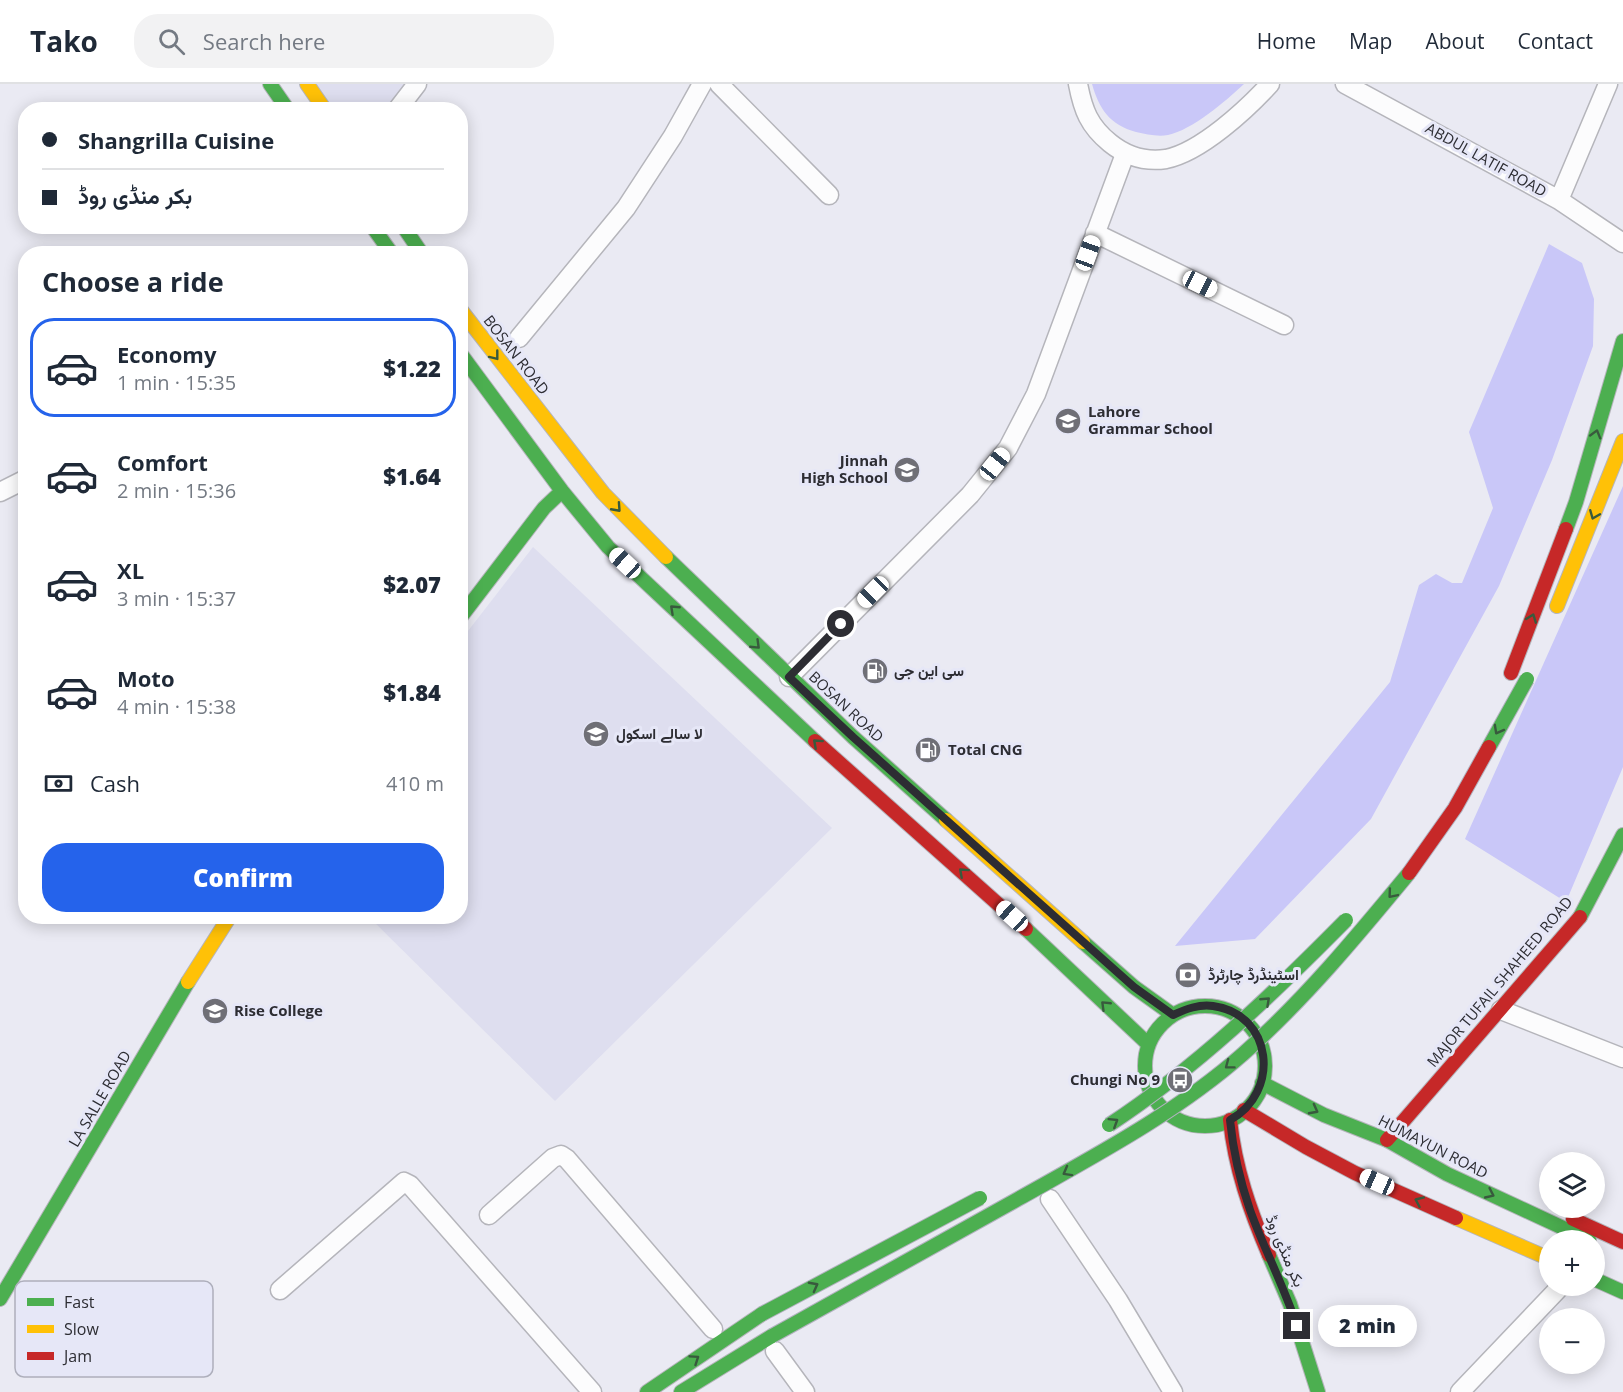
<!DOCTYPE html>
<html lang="en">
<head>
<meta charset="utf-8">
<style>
	:root { --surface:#fff; --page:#f2f2f3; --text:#1f2937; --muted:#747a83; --line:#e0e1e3; --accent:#2563eb }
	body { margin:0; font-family:"Open Sans",Vazirmatn,sans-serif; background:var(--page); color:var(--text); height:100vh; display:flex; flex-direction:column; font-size:22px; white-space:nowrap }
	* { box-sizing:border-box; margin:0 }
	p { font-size:20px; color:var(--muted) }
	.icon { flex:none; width:33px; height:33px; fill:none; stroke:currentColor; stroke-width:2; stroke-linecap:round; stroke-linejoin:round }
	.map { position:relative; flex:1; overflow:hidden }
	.drawer { position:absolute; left:18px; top:162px; width:450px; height:678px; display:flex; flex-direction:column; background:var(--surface); border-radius:24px; box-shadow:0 3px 15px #0003 }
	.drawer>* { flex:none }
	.guide { position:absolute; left:18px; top:18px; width:450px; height:132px; border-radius:24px; box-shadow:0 3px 15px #0003; display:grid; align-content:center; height:132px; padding:0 24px; background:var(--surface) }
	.controls { position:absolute; left:1539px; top:1068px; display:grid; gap:12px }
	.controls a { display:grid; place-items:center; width:66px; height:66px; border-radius:50%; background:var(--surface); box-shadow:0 3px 15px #0003; font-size:30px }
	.end { position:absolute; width:27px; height:27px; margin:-14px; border:8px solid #2d2d33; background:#fff; box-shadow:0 0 0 3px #fff }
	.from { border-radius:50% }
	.bubble { position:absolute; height:42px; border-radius:21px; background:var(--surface); box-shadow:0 3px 15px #0003; font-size:20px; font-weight:800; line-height:42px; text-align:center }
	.car { position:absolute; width:18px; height:36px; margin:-18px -9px; border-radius:8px; box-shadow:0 0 4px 2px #0007; background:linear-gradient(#fff 24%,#345 0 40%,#fff 0 76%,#345 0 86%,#fff 0) }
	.guide b { display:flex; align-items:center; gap:21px; height:57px; font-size:22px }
	.guide b+b { border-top:2px solid var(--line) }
	.guide i { width:15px; height:15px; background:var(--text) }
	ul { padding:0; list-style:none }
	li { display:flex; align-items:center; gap:18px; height:99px; margin:0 12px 9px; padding:0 12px; border:3px solid transparent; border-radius:24px }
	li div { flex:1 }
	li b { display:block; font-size:22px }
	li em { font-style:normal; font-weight:800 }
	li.selected { border-color:var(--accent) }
	li>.icon { width:54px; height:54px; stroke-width:1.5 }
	h2 { padding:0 24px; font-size:27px; line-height:72px }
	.pay { display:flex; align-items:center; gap:15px; height:66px; padding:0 24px; font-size:22px }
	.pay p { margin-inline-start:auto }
	.button { display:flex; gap:12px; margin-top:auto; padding:12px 24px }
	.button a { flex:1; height:69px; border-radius:24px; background:var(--accent); color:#fff; font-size:24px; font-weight:800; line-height:69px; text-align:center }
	header { display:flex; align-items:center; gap:36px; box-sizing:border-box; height:84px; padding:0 30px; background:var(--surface); border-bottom:2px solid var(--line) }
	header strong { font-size:28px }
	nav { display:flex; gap:33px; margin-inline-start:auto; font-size:21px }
	.search { width:420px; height:54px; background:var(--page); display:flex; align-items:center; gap:15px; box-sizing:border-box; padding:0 21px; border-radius:24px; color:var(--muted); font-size:22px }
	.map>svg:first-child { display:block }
	.built { fill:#dedeef }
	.green { fill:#c9c7f8 }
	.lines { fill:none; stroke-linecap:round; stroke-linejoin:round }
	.street-casing { stroke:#b5b5bb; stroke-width:21 }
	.fast-casing { stroke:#b5b5bb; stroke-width:16 }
	.slow-casing { stroke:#b5b5bb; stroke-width:16 }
	.jam-casing { stroke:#b5b5bb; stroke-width:16 }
	.street { stroke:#fcfcfd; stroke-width:18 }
	.fast { stroke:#4caf50; stroke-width:14 }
	.slow { stroke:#ffc107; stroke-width:14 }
	.jam { stroke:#c62828; stroke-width:14 }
	.fast-bridge-casing { stroke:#b2b2bf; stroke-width:16; stroke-linecap:butt }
	.jam-bridge-casing { stroke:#b2b2bf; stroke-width:16; stroke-linecap:butt }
	.fast-bridge { stroke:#4caf50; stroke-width:14 }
	.jam-bridge { stroke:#c62828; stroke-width:14 }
	.oneway { stroke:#385a3d }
	.route { stroke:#2d2d33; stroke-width:8 }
	.labels { text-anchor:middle; stroke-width:6; stroke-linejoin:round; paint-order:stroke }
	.street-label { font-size:15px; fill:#2d2d33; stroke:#e6e7f7 }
	.poi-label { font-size:15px; font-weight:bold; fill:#2d2d33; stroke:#e6e7f7; text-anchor:start }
	.key { fill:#e6e7f7; stroke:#aeafbc; stroke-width:1.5 }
	.key-label { font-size:16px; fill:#2d2d33 }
</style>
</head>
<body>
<header>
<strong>Tako</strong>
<div class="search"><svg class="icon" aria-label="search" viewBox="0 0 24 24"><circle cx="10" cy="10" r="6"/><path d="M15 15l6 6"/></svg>Search here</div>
<nav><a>Home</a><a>Map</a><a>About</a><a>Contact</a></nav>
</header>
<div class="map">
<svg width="1623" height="1308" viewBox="0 0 1623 1308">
	<rect width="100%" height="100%" fill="#eaeaf3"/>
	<path class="built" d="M306 0H411L391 26 326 25Z
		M533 463 832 744 555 1017 369 833 460 832 461 556Z"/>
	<path class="green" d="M1092 0H1244C1226 17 1192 46 1168 51 1157 53 1146 50 1136 48 1110 41 1099 25 1092 0Z
		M1549 160 1582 179 1594 215 1593 262 1552 376 1499 502 1371 735 1255 855 1175 862 1390 598 1419 501 1436 490 1452 499H1462L1493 424 1469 348Z
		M1623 402V683L1566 818 1465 755Z"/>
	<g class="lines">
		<defs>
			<path id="street" d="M719 0 829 111
				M1078 0C1083 26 1089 42 1110 59 1126 72 1145 78 1166 75 1201 68 1247 25 1270 0
				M1345 0 1559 116 1623 159
				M397 26 417 0
				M1559 116 1608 0
				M1095 149 1284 241
				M519 254 626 124 673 52 702 0
				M0 408 26 395
				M789 593 970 411 1008 364 1036 310 1125 70
				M1501 926 1623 974
				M1050 1115 1118 1216 1173 1308
				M489 1131 553 1074 561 1071 567 1075 713 1245
				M280 1206 404 1098 410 1101 592 1308
				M775 1267 805 1308
				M1460 1308 1561 1202"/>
			<path id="fast" d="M270 0 288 26
				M372 142 392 170
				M403 142 422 170
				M460 269 562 407 608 463 815 657
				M1566 445 1576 418 1623 257
				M666 473 853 653 946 736
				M460 534 544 424 562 407
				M1580 833 1623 751
				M1026 845 1148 960
				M1083 858 1134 903 1173 931
				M1145 982a60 60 0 1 1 120 0a60 60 0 1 1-120 0Z
				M1262 999 1324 1031 1387 1056 1447 1090 1589 1156
				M1269 1171 1290 1220 1318 1308
				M1594 1195 1623 1208
				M0 1215 188 898
				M647 1308 762 1230
				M681 1308 772 1252"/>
			<path id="slow" d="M307 0 325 26
				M460 225 603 409 666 473
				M1557 522 1623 357
				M946 736 1083 858
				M188 898 230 832
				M1456 1134 1550 1175"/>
			<path id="jam" d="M1511 589 1566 445
				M815 657 1026 845
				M1244 1026 1306 1063 1355 1089 1456 1134
				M1230 1036C1235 1084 1250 1127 1269 1171
				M1387 1056 1580 833
				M1573 1135 1623 1158"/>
		</defs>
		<use href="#street" class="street-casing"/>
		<use href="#fast" class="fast-casing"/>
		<use href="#slow" class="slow-casing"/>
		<use href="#jam" class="jam-casing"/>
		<use href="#street" class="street"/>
		<use href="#fast" class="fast"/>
		<use href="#slow" class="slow"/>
		<use href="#jam" class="jam"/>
		<defs>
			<path id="fast-bridge" d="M1489 663 1527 595
				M1109 1041C1197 983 1272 911 1346 836
				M762 1230 980 1114
				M772 1252C854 1206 936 1161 1018 1115 1096 1071 1176 1029 1243 970 1304 916 1357 852 1409 789"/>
			<path id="jam-bridge" d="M1409 789 1455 724 1489 663"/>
		</defs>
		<use href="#fast-bridge" class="fast-bridge-casing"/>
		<use href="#jam-bridge" class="jam-bridge-casing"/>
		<use href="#fast-bridge" class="fast-bridge"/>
		<use href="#jam-bridge" class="jam-bridge"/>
	</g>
	<defs><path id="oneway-chevron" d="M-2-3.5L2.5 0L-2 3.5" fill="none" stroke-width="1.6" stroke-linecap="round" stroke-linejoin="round" transform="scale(1.5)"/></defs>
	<g class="oneway">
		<use href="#oneway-chevron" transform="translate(495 272) rotate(52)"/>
		<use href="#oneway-chevron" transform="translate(1596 350) rotate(-74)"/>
		<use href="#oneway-chevron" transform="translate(617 424) rotate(48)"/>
		<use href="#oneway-chevron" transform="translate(1594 431) rotate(112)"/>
		<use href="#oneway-chevron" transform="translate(674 525) rotate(-137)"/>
		<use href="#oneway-chevron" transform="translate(1532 534) rotate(-69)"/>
		<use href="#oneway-chevron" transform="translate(756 561) rotate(44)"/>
		<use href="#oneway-chevron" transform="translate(1498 646) rotate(119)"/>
		<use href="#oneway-chevron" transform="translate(817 659) rotate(-138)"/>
		<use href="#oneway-chevron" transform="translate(963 788) rotate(-138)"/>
		<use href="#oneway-chevron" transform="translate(1392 810) rotate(130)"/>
		<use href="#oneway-chevron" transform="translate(1266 917) rotate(-43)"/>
		<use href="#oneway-chevron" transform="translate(1105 921) rotate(-136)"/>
		<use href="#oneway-chevron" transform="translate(1229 981) rotate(143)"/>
		<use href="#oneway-chevron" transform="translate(1314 1026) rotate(28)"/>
		<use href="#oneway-chevron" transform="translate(1114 1038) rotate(-32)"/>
		<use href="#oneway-chevron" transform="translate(1067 1088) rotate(151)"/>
		<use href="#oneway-chevron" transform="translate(1490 1110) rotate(25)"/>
		<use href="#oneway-chevron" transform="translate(1419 1117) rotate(-156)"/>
		<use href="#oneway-chevron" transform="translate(814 1202) rotate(-28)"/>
		<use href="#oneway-chevron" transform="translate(695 1275) rotate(-34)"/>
	</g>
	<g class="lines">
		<path class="route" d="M841 540 789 593 853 653 1134 903 1173 931C1186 925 1199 920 1213 922 1273 930 1281 1008 1230 1036 1233 1066 1240 1097 1250 1126 1264 1165 1284 1202 1297 1242"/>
	</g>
	<defs>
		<symbol id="school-disc" viewBox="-11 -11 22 22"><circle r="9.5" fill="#6f6f76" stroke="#e6e7f7"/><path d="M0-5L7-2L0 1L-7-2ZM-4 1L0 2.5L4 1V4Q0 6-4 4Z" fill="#fff"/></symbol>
		<symbol id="fuel-disc" viewBox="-11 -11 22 22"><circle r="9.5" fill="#6f6f76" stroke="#e6e7f7"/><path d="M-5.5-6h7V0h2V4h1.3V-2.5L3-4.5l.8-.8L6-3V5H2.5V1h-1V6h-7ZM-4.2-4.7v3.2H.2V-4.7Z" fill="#fff"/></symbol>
		<symbol id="bank-disc" viewBox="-11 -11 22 22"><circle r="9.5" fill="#6f6f76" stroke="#e6e7f7"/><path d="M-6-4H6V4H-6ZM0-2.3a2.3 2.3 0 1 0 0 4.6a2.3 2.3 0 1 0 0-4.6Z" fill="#fff"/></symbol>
		<symbol id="bus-disc" viewBox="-11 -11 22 22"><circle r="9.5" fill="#6f6f76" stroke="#e6e7f7"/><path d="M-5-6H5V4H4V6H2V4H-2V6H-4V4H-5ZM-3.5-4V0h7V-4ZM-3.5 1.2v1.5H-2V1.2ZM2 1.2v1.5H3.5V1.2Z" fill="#fff"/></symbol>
	</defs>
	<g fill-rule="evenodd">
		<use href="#school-disc" x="1053" y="322" width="30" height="30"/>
		<use href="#school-disc" x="892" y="371" width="30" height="30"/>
		<use href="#fuel-disc" x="860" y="572" width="30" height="30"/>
		<use href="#school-disc" x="581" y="635" width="30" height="30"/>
		<use href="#fuel-disc" x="913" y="651" width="30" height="30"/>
		<use href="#bank-disc" x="1173" y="876" width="30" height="30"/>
		<use href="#school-disc" x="200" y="912" width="30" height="30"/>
		<use href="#bus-disc" x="1165" y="981" width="30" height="30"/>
	</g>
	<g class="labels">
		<g class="street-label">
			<text transform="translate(1486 76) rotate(29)" y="5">ABDUL LATIF ROAD</text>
			<text transform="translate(516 271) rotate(52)" y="5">BOSAN ROAD</text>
			<text transform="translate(846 623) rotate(43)" y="5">BOSAN ROAD</text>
			<text transform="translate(1500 898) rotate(-50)" y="5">MAJOR TUFAIL SHAHEED ROAD</text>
			<text transform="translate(100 1015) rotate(-60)" y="5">LA SALLE ROAD</text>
			<text transform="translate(1433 1063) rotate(27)" y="5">HUMAYUN ROAD</text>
			<text transform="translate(1285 1167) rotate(67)" y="5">بکر منڈی روڈ</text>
		</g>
		<g class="poi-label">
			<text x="1088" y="333">Lahore<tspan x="1088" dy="17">Grammar School</tspan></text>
			<text x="888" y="382" text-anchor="end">Jinnah<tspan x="888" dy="17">High School</tspan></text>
			<text x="894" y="592">سی این جی</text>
			<text x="616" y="655">لا سالے اسکول</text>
			<text x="948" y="671">Total CNG</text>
			<text x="1208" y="896">اسٹینڈرڈ چارٹرڈ</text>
			<text x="234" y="932">Rise College</text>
			<text x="1160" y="1001" text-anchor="end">Chungi No 9</text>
		</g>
	</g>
	<rect x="15" y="1197" width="198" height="96" rx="9" class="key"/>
	<rect x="27" y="1214" width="27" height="8" fill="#4caf50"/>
	<rect x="27" y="1241" width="27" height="8" fill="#ffc107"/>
	<rect x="27" y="1268" width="27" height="8" fill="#c62828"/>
	<g class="key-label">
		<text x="64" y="1224">Fast</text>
		<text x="64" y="1251">Slow</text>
		<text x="64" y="1278">Jam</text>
	</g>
</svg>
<div class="controls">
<a><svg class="icon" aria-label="layers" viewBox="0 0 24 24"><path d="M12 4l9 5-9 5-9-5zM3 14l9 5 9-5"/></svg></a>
<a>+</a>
<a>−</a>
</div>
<i class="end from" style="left:841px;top:540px"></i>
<i class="end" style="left:1297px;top:1242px"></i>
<div class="bubble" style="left:1318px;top:1221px;width:99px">2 min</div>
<i class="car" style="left:1088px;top:169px;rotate:20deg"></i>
<i class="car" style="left:1200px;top:200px;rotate:116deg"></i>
<i class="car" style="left:995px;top:380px;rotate:39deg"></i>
<i class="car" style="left:625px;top:479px;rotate:313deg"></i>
<i class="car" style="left:873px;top:508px;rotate:225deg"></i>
<i class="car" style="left:1012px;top:832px;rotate:312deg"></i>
<i class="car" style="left:1377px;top:1098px;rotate:294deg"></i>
<div class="guide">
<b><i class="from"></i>Shangrilla Cuisine</b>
<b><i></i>بکر منڈی روڈ</b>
</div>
<section class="drawer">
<h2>Choose a ride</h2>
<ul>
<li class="selected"><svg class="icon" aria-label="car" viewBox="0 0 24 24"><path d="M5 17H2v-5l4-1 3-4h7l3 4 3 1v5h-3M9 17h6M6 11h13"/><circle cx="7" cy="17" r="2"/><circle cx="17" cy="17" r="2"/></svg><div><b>Economy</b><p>1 min · 15:35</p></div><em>$1.22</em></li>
<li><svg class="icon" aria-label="car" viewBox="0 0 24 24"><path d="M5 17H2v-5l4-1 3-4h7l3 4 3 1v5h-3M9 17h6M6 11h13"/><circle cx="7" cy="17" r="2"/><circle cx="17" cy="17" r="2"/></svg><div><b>Comfort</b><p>2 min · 15:36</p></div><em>$1.64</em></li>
<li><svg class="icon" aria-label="car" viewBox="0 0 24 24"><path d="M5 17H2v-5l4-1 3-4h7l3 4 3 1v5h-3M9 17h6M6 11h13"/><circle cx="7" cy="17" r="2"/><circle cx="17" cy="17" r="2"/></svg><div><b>XL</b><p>3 min · 15:37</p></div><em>$2.07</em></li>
<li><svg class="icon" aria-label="car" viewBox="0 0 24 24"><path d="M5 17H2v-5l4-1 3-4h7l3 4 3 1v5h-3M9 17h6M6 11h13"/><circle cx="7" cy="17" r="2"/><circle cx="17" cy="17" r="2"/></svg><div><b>Moto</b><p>4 min · 15:38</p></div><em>$1.84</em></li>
</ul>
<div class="pay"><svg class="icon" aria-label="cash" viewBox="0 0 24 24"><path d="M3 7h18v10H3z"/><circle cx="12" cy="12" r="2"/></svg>Cash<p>410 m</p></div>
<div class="button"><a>Confirm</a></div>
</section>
</div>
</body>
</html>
